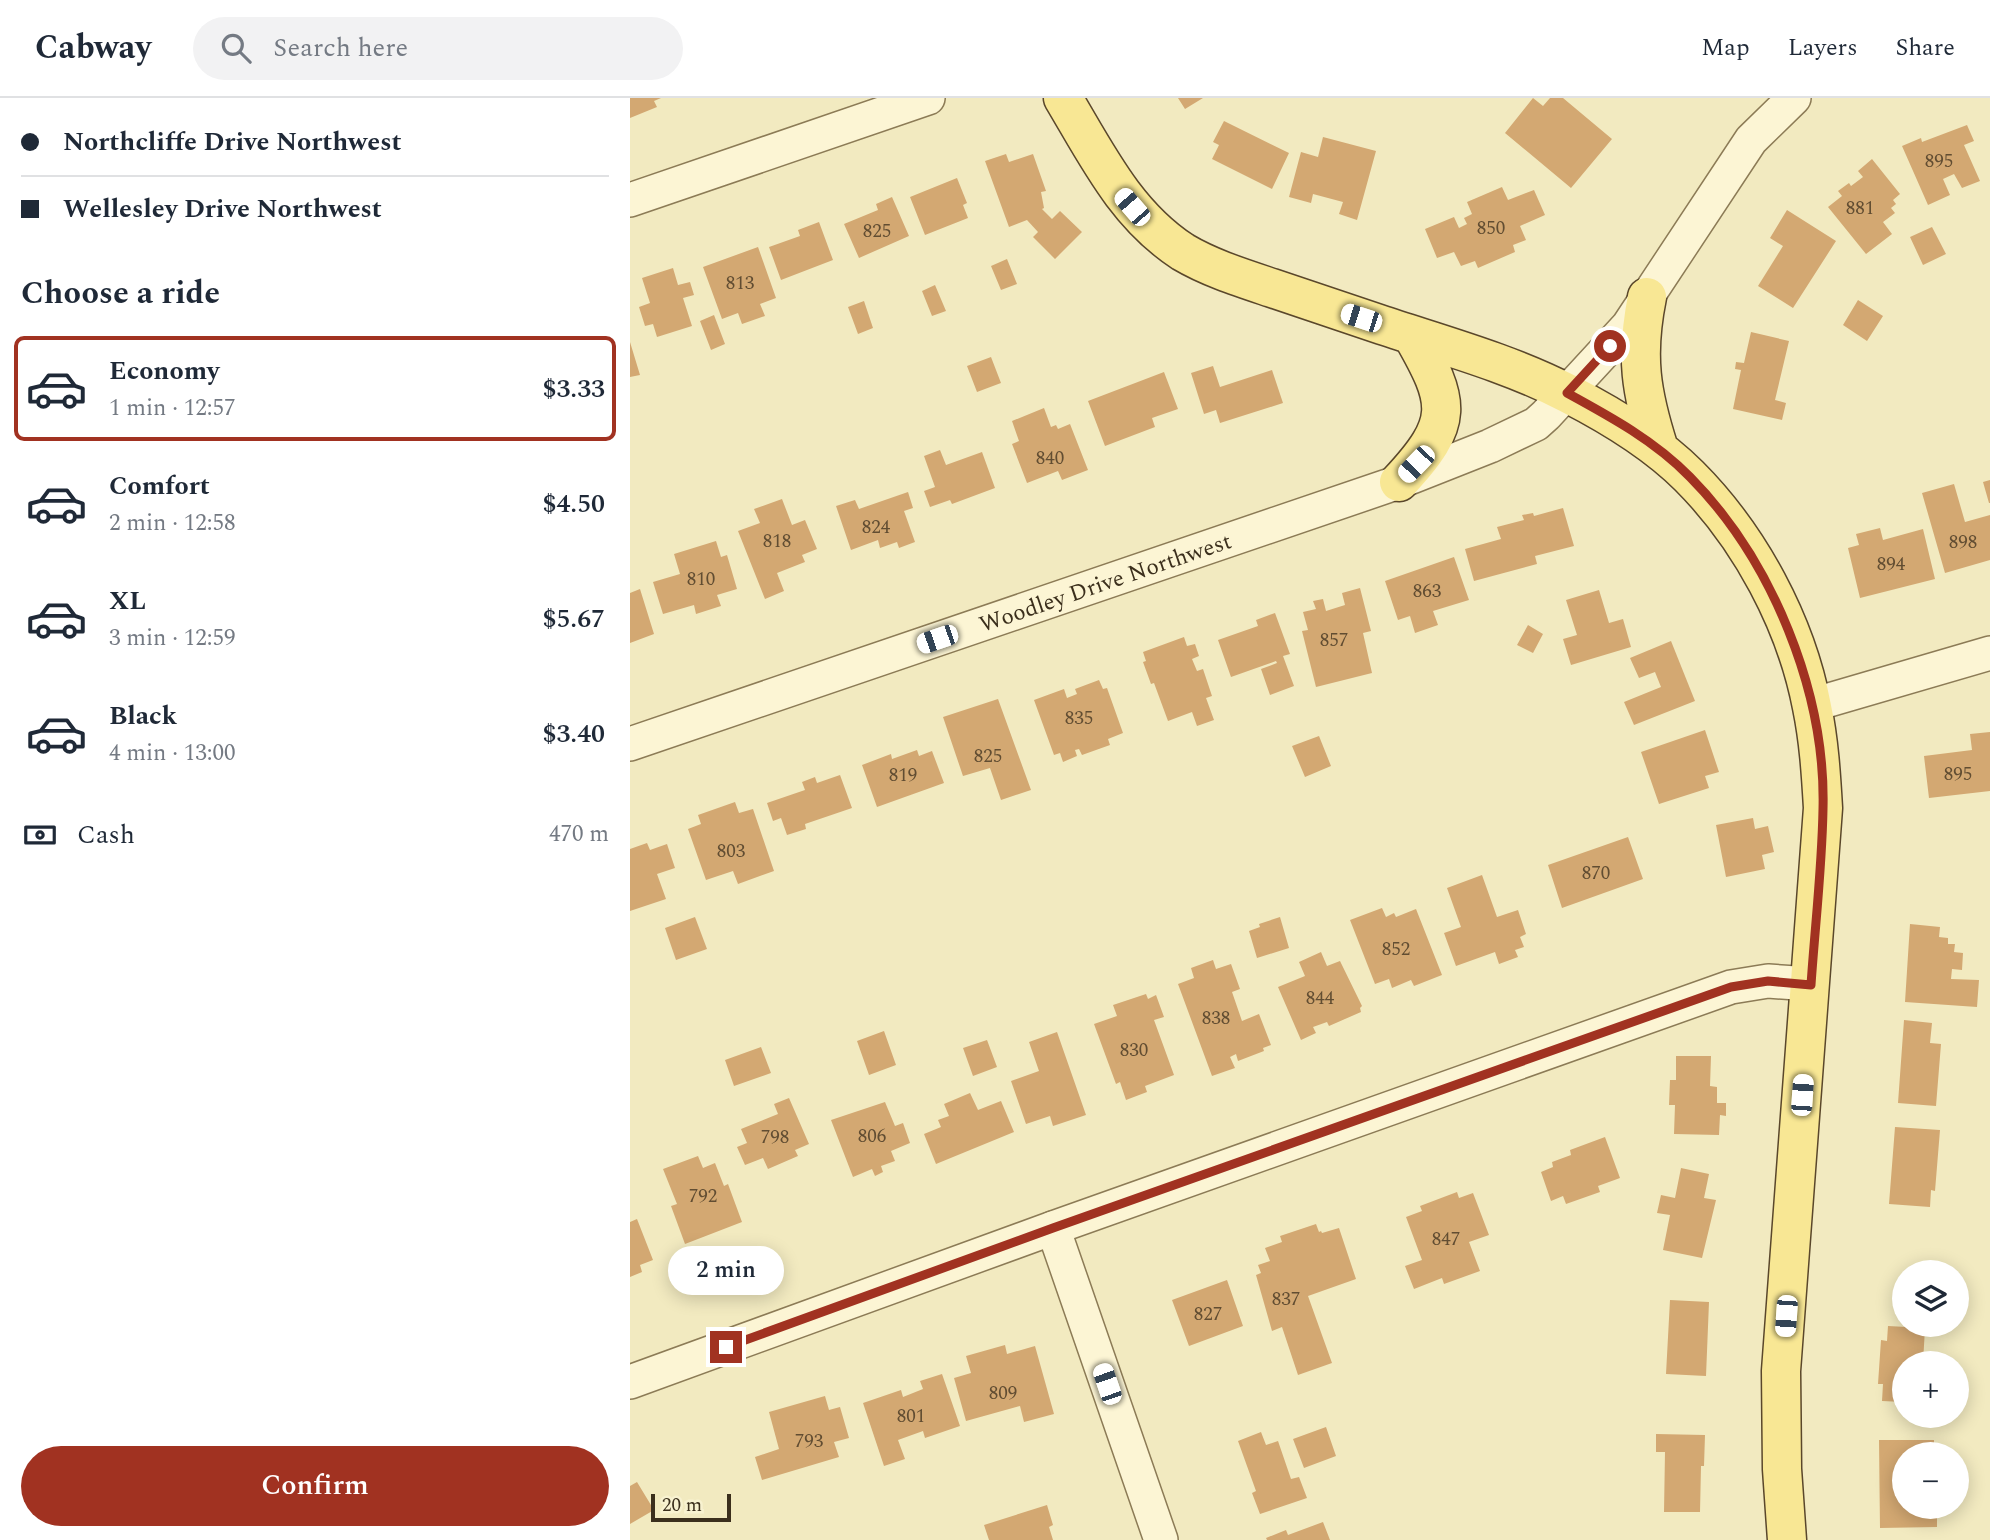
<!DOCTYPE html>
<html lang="en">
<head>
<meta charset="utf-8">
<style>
	:root { --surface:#fff; --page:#f2f2f3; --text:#1f2937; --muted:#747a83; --line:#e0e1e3; --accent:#a13221 }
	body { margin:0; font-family:Spectral,serif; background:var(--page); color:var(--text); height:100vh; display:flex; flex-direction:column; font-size:26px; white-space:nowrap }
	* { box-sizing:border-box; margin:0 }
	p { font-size:23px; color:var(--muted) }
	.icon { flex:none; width:38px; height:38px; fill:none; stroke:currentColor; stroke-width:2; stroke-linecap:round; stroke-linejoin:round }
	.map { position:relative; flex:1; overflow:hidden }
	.side { display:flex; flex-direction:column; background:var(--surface); width:630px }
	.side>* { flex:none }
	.top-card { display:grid; align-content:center; height:154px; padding:0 21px; background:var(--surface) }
	.buttons { position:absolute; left:1262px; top:1162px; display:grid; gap:14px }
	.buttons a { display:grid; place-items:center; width:77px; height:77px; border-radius:50%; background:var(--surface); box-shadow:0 4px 18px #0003; font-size:35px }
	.scale { position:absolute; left:21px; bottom:18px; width:80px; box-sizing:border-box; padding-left:7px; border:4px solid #3b2f1c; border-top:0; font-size:19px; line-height:24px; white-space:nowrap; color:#3b2f1c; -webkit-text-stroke:5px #f8f2d0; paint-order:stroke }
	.end { position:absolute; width:32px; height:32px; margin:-16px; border:9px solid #a13221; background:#fff; box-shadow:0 0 0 4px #fff }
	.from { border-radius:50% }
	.bubble { position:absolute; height:49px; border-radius:24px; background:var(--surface); box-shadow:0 4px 18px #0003; font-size:23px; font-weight:600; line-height:49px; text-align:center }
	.car { position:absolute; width:21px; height:42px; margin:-21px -10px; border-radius:9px; box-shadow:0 0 5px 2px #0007; background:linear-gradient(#fff 24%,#345 0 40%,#fff 0 76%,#345 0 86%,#fff 0) }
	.top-card b { display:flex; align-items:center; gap:24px; height:66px; font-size:26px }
	.top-card b+b { border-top:2px solid var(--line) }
	.top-card i { width:18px; height:18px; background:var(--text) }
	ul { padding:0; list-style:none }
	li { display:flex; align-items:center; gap:21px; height:105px; margin:0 14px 10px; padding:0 7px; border:4px solid transparent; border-radius:10px }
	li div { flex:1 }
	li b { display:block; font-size:26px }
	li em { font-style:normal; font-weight:600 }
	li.selected { border-color:var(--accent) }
	li>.icon { width:63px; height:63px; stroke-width:1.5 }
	h2 { padding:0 21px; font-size:32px; line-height:84px }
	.pay { display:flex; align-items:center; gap:18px; height:77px; padding:0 21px; font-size:26px }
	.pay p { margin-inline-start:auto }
	.button { display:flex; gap:14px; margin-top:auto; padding:14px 21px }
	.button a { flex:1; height:80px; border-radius:42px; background:var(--accent); color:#fff; font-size:28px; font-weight:600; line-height:80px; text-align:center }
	header { display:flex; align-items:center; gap:42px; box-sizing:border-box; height:98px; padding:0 35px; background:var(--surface); border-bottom:2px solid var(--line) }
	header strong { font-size:33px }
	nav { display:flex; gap:38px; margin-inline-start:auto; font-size:24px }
	.search { width:490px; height:63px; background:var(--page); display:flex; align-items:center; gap:18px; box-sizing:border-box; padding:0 24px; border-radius:38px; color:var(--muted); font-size:26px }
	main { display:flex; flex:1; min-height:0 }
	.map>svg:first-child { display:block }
	.building { fill:#d3a872 }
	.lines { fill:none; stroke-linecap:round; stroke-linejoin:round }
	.minor-casing { stroke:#8c7b56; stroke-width:36 }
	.major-casing { stroke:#5a472b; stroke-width:41 }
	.minor { stroke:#fcf5d4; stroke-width:33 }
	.major { stroke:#f8e794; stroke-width:38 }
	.route { stroke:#a13221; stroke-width:9 }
	.labels { text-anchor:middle; stroke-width:7; stroke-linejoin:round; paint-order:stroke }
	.number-label { font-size:19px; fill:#614d32 }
	.street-label { font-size:23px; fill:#3b2f1c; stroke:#f8f2d0 }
</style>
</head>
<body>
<header>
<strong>Cabway</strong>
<div class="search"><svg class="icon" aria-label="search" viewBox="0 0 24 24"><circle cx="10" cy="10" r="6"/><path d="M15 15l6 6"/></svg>Search here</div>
<nav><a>Map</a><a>Layers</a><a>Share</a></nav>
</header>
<main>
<section class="side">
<div class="top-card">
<b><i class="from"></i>Northcliffe Drive Northwest</b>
<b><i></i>Wellesley Drive Northwest</b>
</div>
<h2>Choose a ride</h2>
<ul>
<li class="selected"><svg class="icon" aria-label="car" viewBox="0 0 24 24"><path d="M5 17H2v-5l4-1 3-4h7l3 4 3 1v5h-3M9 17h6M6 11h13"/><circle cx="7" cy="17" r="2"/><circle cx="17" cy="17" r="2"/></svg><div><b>Economy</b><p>1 min · 12:57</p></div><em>$3.33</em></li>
<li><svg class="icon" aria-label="car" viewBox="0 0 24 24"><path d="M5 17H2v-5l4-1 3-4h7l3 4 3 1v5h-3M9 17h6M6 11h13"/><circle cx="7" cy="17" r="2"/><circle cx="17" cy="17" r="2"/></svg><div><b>Comfort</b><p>2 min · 12:58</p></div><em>$4.50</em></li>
<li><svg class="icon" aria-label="car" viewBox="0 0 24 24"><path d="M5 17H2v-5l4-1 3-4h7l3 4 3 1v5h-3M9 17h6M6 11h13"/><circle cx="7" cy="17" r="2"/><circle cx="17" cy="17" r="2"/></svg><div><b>XL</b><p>3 min · 12:59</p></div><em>$5.67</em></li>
<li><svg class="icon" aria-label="car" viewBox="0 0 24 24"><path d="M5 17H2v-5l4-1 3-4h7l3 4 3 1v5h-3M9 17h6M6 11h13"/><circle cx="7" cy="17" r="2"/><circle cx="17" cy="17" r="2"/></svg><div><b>Black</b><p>4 min · 13:00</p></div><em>$3.40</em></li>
</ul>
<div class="pay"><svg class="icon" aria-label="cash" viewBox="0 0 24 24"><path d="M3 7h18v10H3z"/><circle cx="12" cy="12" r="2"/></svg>Cash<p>470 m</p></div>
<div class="button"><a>Confirm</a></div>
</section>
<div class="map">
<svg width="1360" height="1442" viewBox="0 0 1360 1442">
	<rect width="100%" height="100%" fill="#f2eac0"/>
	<path class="building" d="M0 0H31L24 3 27 9 0 20Z
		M548 0H573L555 11Z
		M903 0 913 8 920 0H933L982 41 941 90 875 35Z
		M594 23 659 55 642 91 582 61 589 47 583 44Z
		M1337 27 1344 43 1334 47 1350 83 1332 90 1324 76 1313 81 1320 97 1298 107 1272 48 1291 40 1292 44Z
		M693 39 746 53 727 122 709 116 713 104 683 96 681 105 659 99 671 54 688 59Z
		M376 56 379 64 403 56 416 93 411 94 414 110 412 111 422 121 430 113 452 134 425 161 403 139 408 134 397 122 379 129 355 63Z
		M1242 61 1270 96 1263 102 1266 106 1261 110 1265 115 1253 124 1262 136 1236 156 1198 109 1212 98 1208 93 1219 85 1221 88 1233 79 1228 73Z
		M327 80 337 105 333 107 338 120 295 137 280 99Z
		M872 89 878 102 904 92 915 117 890 128 896 142 883 147 885 154 848 170 845 163 831 168 824 154 807 160 795 131 824 119 829 130 837 126 834 120 842 116 837 104Z
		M262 99 279 138 229 160 214 126 248 112 246 106Z
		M1157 112 1206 143 1163 210 1128 188 1153 148 1140 140Z
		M189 124 203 162 151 182 139 149 170 138 168 132Z
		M1302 129 1316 156 1293 167 1280 139Z
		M128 149 146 200 130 206 135 218 112 226 108 215 92 221 73 169Z
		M377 161 387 186 371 192 361 168Z
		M43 170 48 187 60 184 64 197 53 200 62 228 27 239 23 226 15 228 9 209 20 205 12 180Z
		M305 187 316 213 302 218 292 193Z
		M1228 202 1253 218 1237 243 1213 227Z
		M234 203 243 230 228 236 218 209Z
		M84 217 95 246 81 252 70 223Z
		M1121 234 1159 243 1145 302 1156 305 1152 322 1103 311 1111 272 1105 271 1106 264 1114 265Z
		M0 244 10 277 0 279Z
		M361 259 371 285 347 294 337 268Z
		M583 268 590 289 642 272 653 305 590 325 586 312 574 316 561 275Z
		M534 274 548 311 522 320 525 329 475 348 458 303Z
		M414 310 421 329 426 327 428 331 440 326 458 372 432 382 428 373 397 385 382 346 389 343 382 323Z
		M310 352 316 367 352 354 365 390 322 406 320 402 300 409 294 393 305 389 294 358Z
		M1360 382V405H1359L1353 384Z
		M1324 386 1335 424 1360 417V462L1315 475 1292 395Z
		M278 394 283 410 274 413 285 444 269 450 267 444 250 450 248 442 221 452 206 408 225 402 229 411Z
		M152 401 162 427 175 422 187 451 172 457 175 464 147 475 154 493 135 501 108 433 130 425 124 411Z
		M933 410 944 448 905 458 907 466 844 483 835 451 871 441 867 429 894 422 892 417 903 415 904 418Z
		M1250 430 1253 442 1293 431 1305 481 1230 500 1218 450 1229 447 1226 436Z
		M86 443 91 459 97 457 107 491 87 497 91 508 66 516 64 507 33 516 23 484 50 476 44 456Z
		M824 459 839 502 803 513 808 527 785 535 780 518 768 522 755 483Z
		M730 490 741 533 733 535 742 575 686 589 672 533 678 532 673 514 686 511 683 503 693 501 696 513 715 507 712 495Z
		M10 491 24 536 0 545V495Z
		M969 492 979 525 993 521 1001 549 941 567 933 541 947 537 936 502Z
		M645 515 660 556 653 558 664 588 640 597 631 571 647 565 646 563 601 579 588 542 628 528 626 522Z
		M898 527 913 536 903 555 887 547Z
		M554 539 557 548 565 546 569 558 562 561 567 573 573 571 582 598 576 600 584 622 567 628 562 614 538 623 524 585 521 586 513 564 516 563 513 554Z
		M1041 543 1065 603 1004 627 994 604 1031 589 1025 574 1009 580 1000 560Z
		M469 582 473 591 477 590 493 635 478 641 480 647 452 657 449 651 445 652 447 658 433 664 430 655 424 657 404 602 434 591 437 600 447 596 445 591Z
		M368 601 401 692 371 702 360 670 333 678 313 619Z
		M1075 632 1089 674 1075 678 1079 690 1029 706 1011 654Z
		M1360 634V693L1299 700 1294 658 1342 652 1340 636Z
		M689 638 701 668 675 679 662 648Z
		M287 652 289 658 302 653 314 685 247 709 232 667 261 656 262 661Z
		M210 677 222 710 175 726 176 731 157 737 151 720 143 723 137 705 175 692 172 684 185 679 187 685Z
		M105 704 109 715 123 711 144 773 108 786 103 773 76 782 58 731 71 726 68 717Z
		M1123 720 1125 731 1138 728 1144 754 1132 757 1135 771 1096 779 1086 727Z
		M998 739 1013 781 932 810 918 767Z
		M17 745 20 752 37 746 45 770 27 776 36 801 0 813V751Z
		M852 777 867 819 888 812 896 836 890 839 894 849 885 852 888 859 869 866 865 854 826 868 814 835 831 829 817 790Z
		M752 810 756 819 764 815 766 819 786 811 812 877 784 888 781 882 762 890 759 881 745 886 720 822Z
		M65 819 77 851 46 862 35 830Z
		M650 819 659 850 627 860 619 833 630 829 629 826Z
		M1280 826 1310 829 1309 839 1318 840V846H1325L1324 854 1333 855 1332 872 1322 871 1321 881 1349 882 1347 909 1275 904Z
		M691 854 697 868 710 863 732 908 730 910 731 914 699 928 697 924 683 929 686 935 671 942 648 889 675 878 669 864Z
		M583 862 586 871 601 866 610 891 602 894 612 923 629 916 641 947 633 950 634 953 608 963 606 956 600 959 605 970 582 978 548 886 564 880 561 870Z
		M516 896 518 901 526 897 534 919 524 922 544 977 515 988 517 994 496 1002 490 984 486 986 464 926 487 918 483 907Z
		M1274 922 1302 925 1300 945 1311 946 1306 1008 1268 1005Z
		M254 933 266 967 239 977 227 943Z
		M427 934 456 1017 423 1028 420 1018 396 1026 381 983 409 973 399 944Z
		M357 942 367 969 343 978 333 950Z
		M131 949 141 975 104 988 95 962Z
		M1046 958H1081L1080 988 1087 989V1005H1096V1018L1090 1017 1089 1037 1044 1036 1045 1007H1039L1040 982H1046Z
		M340 995 348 1012 371 1003 384 1034 306 1066 294 1036 311 1029 308 1022 319 1018 314 1006Z
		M159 1000 179 1046 165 1052 168 1058 138 1071 133 1060 115 1067 107 1049 117 1045 111 1031 148 1016 144 1006Z
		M255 1004 265 1028 273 1025 280 1045 261 1053 265 1063 251 1068 253 1074 245 1078 242 1071 223 1079 201 1022Z
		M1265 1029 1310 1032 1305 1093 1301 1092 1300 1109 1259 1106Z
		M975 1039 990 1080 968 1088 970 1094 936 1106 933 1098 921 1103 911 1074 923 1069 922 1064 941 1057 940 1052Z
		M68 1058 73 1070 85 1065 94 1088 98 1086 112 1124 55 1146 41 1108 47 1106 33 1071Z
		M1051 1070 1079 1076 1074 1100 1086 1102 1072 1160 1033 1152 1040 1117 1027 1115 1031 1097 1045 1100Z
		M827 1094 829 1100 843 1095 859 1137 839 1144 850 1173 814 1186 812 1180 784 1191 775 1168 792 1162 776 1119 792 1113 790 1108Z
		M7 1121 23 1162 10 1167 12 1174 0 1179V1124Z
		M686 1126 689 1134 691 1133 692 1135 709 1130 726 1181 678 1198 702 1265 668 1277 652 1229 642 1233 626 1177 631 1175 628 1167 640 1163 635 1150 652 1144 650 1138Z
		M597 1182 613 1228 559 1248 542 1202Z
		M1040 1202 1079 1204 1076 1278 1036 1276Z
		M1258 1228 1295 1230 1293 1265H1274V1304L1252 1303 1253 1286H1248L1251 1242 1257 1243Z
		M375 1247 377 1256 405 1248 424 1316 394 1324 390 1308 336 1323 324 1280 341 1275 336 1258Z
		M312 1276 330 1328 295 1340 293 1333 268 1342 275 1361 254 1368 233 1305 271 1292 273 1299 293 1291 290 1283Z
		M195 1298 199 1312 210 1309 219 1340 204 1344 209 1359 132 1382 125 1359 149 1351 139 1314Z
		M696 1329 706 1358 674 1370 663 1341Z
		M631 1334 636 1347 648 1343 661 1381 669 1379 677 1400 630 1416 622 1395 626 1393 608 1343Z
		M1026 1336 1075 1337 1074 1368H1071L1070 1414H1034L1035 1354H1026Z
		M1249 1342H1304V1356H1274V1409H1307V1429L1250 1430Z
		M7 1384 24 1412 0 1426V1388Z
		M417 1407 423 1427 419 1429 423 1442H359L354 1427Z
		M693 1424 700 1442H637L636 1440 656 1432 658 1437Z"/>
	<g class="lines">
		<defs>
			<g id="minor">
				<path d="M0 102 298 0"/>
				<path d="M1182 607 1360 555"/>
				<path id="s1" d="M0 646 769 384 860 348 906 326 916 317 998 228 1121 42 1164 0"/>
				<path d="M423 1130 531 1442"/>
				<path d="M0 1284 423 1130 1101 889 1138 883 1181 886"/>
			</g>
			<path id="major" d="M433 0C467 57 496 117 553 154 580 170 612 180 642 190 677 202 713 214 749 226 812 247 879 265 939 296 982 318 1025 344 1059 378 1120 439 1166 525 1182 609 1189 643 1191 676 1193 710L1151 1273 1152 1371 1157 1442
				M1017 199C1005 258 1011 295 1029 351
				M769 384C825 324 821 305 782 237"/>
		</defs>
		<use href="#minor" class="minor-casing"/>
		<use href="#major" class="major-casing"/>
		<use href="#minor" class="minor"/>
		<use href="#major" class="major"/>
	</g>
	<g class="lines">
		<path class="route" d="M96 1249 423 1130 1101 889 1138 883 1181 887C1185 828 1192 770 1193 711 1196 594 1142 462 1060 379 1025 343 981 319 937 295L980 248"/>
	</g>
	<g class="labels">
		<g class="number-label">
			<text x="1309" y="69">895</text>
			<text x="1230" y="116">881</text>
			<text x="861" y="136">850</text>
			<text x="247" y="139">825</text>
			<text x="110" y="191">813</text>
			<text x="420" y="366">840</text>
			<text x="246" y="435">824</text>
			<text x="147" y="449">818</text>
			<text x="1333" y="450">898</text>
			<text x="1261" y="472">894</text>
			<text x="71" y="487">810</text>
			<text x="797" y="499">863</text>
			<text x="704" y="548">857</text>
			<text x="449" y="626">835</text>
			<text x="358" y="664">825</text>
			<text x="1328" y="682">895</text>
			<text x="273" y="683">819</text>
			<text x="101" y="759">803</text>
			<text x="966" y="781">870</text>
			<text x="766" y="857">852</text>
			<text x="690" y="906">844</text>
			<text x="586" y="926">838</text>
			<text x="504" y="958">830</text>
			<text x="242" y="1044">806</text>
			<text x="145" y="1045">798</text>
			<text x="73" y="1104">792</text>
			<text x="816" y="1147">847</text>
			<text x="656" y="1207">837</text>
			<text x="578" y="1222">827</text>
			<text x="373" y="1301">809</text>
			<text x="281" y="1324">801</text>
			<text x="179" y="1349">793</text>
		</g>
		<g class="street-label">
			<text dy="8" stroke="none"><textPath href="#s1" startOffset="502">Woodley Drive Northwest</textPath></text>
		</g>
	</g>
</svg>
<div class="buttons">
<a><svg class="icon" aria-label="layers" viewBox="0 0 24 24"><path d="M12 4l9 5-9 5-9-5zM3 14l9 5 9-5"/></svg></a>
<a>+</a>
<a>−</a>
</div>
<div class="scale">20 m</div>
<i class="end from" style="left:980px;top:248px"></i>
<i class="end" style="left:96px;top:1249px"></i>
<div class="bubble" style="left:38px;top:1148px;width:116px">2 min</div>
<i class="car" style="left:502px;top:109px;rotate:319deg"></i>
<i class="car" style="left:731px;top:220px;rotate:288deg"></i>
<i class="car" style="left:786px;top:366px;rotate:224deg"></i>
<i class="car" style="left:307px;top:541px;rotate:251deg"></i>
<i class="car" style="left:1172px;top:997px;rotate:4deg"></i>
<i class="car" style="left:1156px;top:1218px;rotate:184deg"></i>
<i class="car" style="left:477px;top:1286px;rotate:341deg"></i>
</div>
</main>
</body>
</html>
